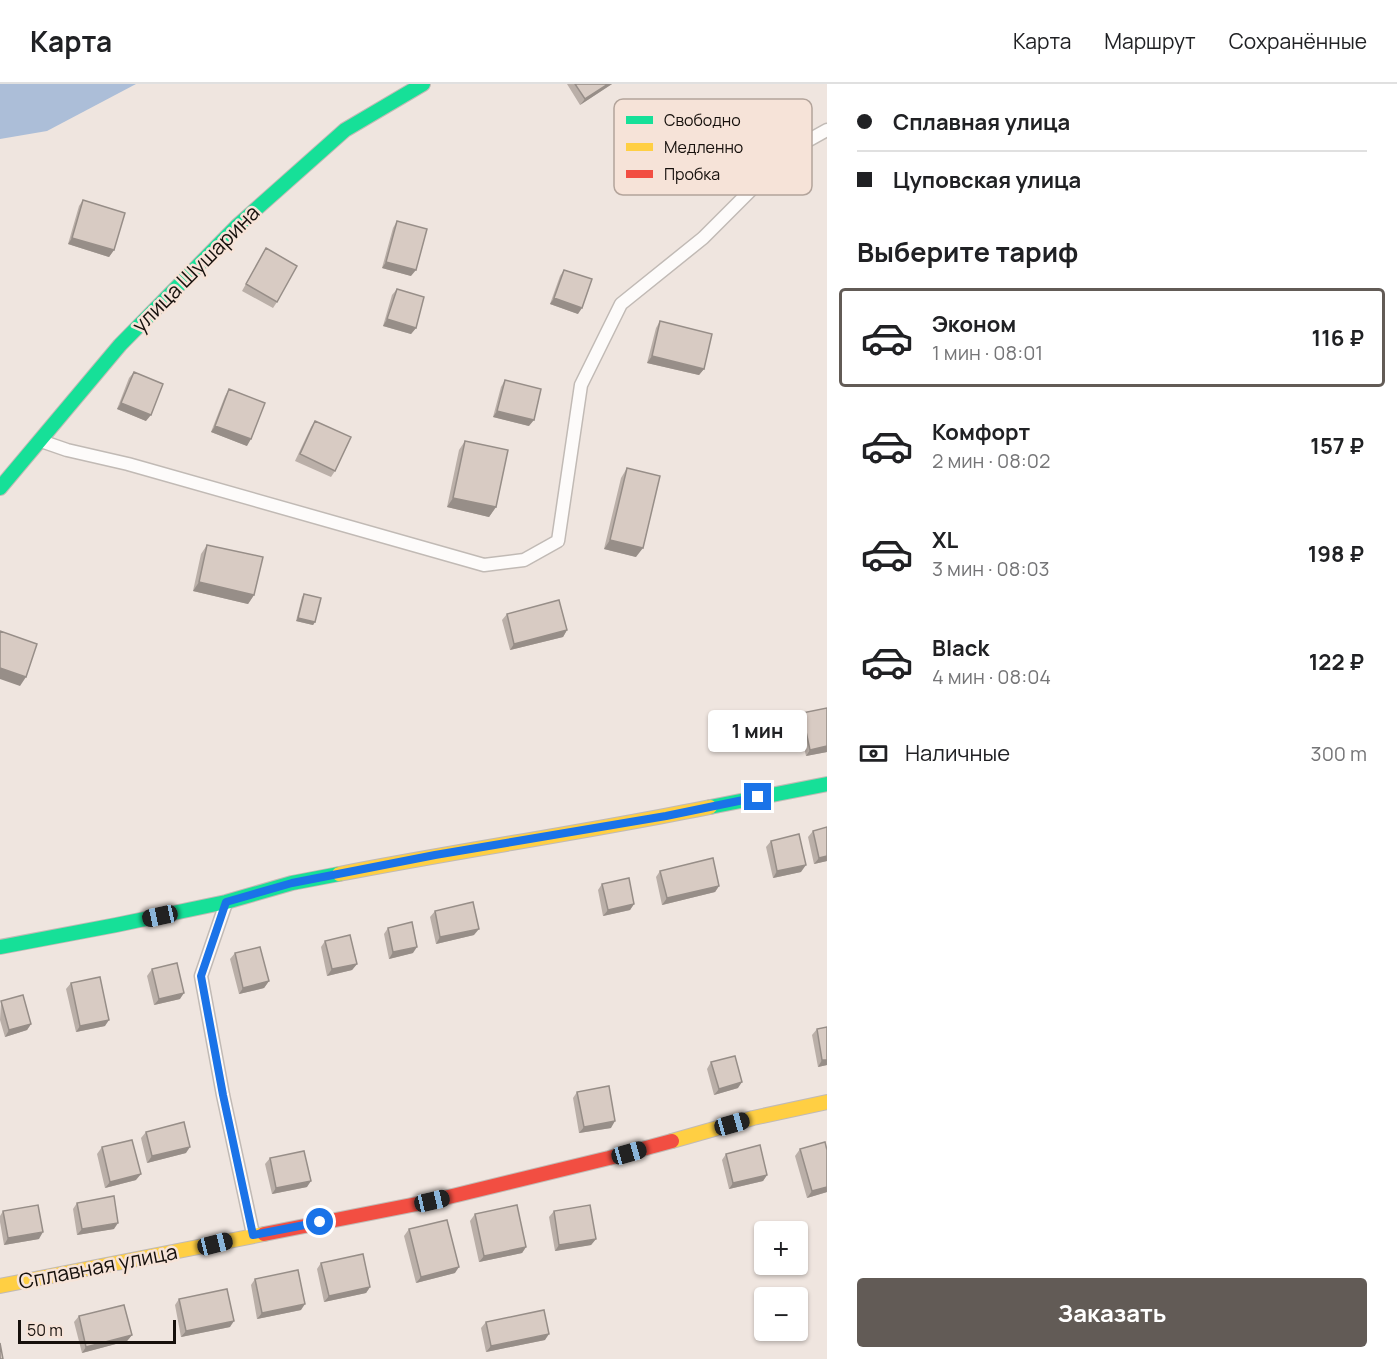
<!DOCTYPE html>
<html lang="ru">
<head>
<meta charset="utf-8">
<style>
	:root { --surface:#fff; --page:#f2f2f2; --text:#202124; --muted:#757577; --line:#e0e0e0; --accent:#625b56 }
	body { margin:0; font-family:Manrope,sans-serif; background:var(--page); color:var(--text); height:100vh; display:flex; flex-direction:column; font-size:22px; white-space:nowrap }
	* { box-sizing:border-box; margin:0 }
	p { font-size:20px; color:var(--muted) }
	.icon { flex:none; width:33px; height:33px; fill:none; stroke:currentColor; stroke-width:2; stroke-linecap:round; stroke-linejoin:round }
	.map { position:relative; flex:1; overflow:hidden }
	.details { display:flex; flex-direction:column; background:var(--surface); width:570px }
	.details>* { flex:none }
	.hud { display:grid; align-content:center; height:132px; padding:0 30px; background:var(--surface) }
	.controls { position:absolute; left:754px; top:1137px; display:grid; gap:12px }
	.controls a { display:grid; place-items:center; width:54px; height:54px; border-radius:6px; background:var(--surface); box-shadow:0 2px 4px #0004; font-size:30px }
	.scale { position:absolute; left:18px; bottom:15px; width:158px; box-sizing:border-box; padding-left:6px; border:3px solid #16100c; border-top:0; font-size:16px; line-height:21px; white-space:nowrap; color:#16100c; -webkit-text-stroke:4px #f6e3d8; paint-order:stroke }
	.end { position:absolute; width:27px; height:27px; margin:-14px; border:8px solid #1a73e8; background:#fff; box-shadow:0 0 0 3px #fff }
	.from { border-radius:50% }
	.bubble { position:absolute; height:42px; border-radius:6px; background:var(--surface); box-shadow:0 2px 4px #0004; font-size:20px; font-weight:700; line-height:42px; text-align:center }
	.car { position:absolute; width:18px; height:36px; margin:-18px -9px; border-radius:8px; box-shadow:0 0 4px 2px #0007; background:linear-gradient(#222 24%,#8ab4d8 0 40%,#222 0 76%,#8ab4d8 0 86%,#222 0) }
	.hud b { display:flex; align-items:center; gap:21px; height:57px; font-size:22px }
	.hud b+b { border-top:2px solid var(--line) }
	.hud i { width:15px; height:15px; background:var(--text) }
	ul { padding:0; list-style:none }
	li { display:flex; align-items:center; gap:18px; height:99px; margin:0 12px 9px; padding:0 18px; border:3px solid transparent; border-radius:6px }
	li div { flex:1 }
	li b { display:block; font-size:22px }
	li em { font-style:normal; font-weight:700 }
	li.on { border-color:var(--accent) }
	li>.icon { width:54px; height:54px; stroke-width:1.5 }
	h2 { padding:0 30px; font-size:27px; line-height:72px }
	.pay { display:flex; align-items:center; gap:15px; height:66px; padding:0 30px; font-size:22px }
	.pay p { margin-inline-start:auto }
	.primary-button { display:flex; gap:12px; margin-top:auto; padding:12px 30px }
	.primary-button a { flex:1; height:69px; border-radius:6px; background:var(--accent); color:#fff; font-size:24px; font-weight:700; line-height:69px; text-align:center }
	header { display:flex; align-items:center; gap:36px; box-sizing:border-box; height:84px; padding:0 30px; background:var(--surface); border-bottom:2px solid var(--line) }
	header strong { font-size:28px }
	nav { display:flex; gap:33px; margin-inline-start:auto; font-size:21px }
	main { display:flex; flex:1; min-height:0 }
	.map>svg:first-child { display:block }
	.water { fill:#acbed8 }
	.lines { fill:none; stroke-linecap:round; stroke-linejoin:round }
	.lane-casing { stroke:#c1bab5; stroke-width:15 }
	.fast-casing { stroke:#c1bab5; stroke-width:16 }
	.slow-casing { stroke:#c1bab5; stroke-width:16 }
	.jam-casing { stroke:#c1bab5; stroke-width:16 }
	.lane { stroke:#fdfbfa; stroke-width:12 }
	.fast { stroke:#16e098; stroke-width:14 }
	.slow { stroke:#ffcf43; stroke-width:14 }
	.jam { stroke:#f24e42; stroke-width:14 }
	.wall { fill:#baafa8 }
	.shaded-wall { fill:#978e88 }
	.building { fill:#d8cbc3; stroke:#978e88; stroke-width:1.5 }
	.route { stroke:#1a73e8; stroke-width:8 }
	.labels { text-anchor:middle; stroke-width:5; stroke-linejoin:round; paint-order:stroke }
	.street-label { font-size:21px; fill:#16100c; stroke:#f6e3d8 }
	.key { fill:#f6e3d8; stroke:#b3a49b; stroke-width:1.5 }
	.key-label { font-size:16px; fill:#16100c }
</style>
</head>
<body>
<header>
<strong>Карта</strong>
<nav><a>Карта</a><a>Маршрут</a><a>Сохранённые</a></nav>
</header>
<main>
<div class="map">
<svg width="827" height="1275" viewBox="0 0 827 1275">
	<rect width="100%" height="100%" fill="#efe5df"/>
	<path class="water" d="M0 0H136L47 47 0 55Z"/>
	<g class="lines">
		<defs>
			<path id="lane" d="M41 357 67 366 128 380 484 481 524 476 558 457 581 301 621 220 703 154 791 66 827 46
				M225 822 201 892 223 1011 253 1150"/>
			<path id="fast" d="M0 404 120 261 237 142 345 46 423 0
				M710 723 827 700
				M0 863 116 841 226 818 292 799 339 790"/>
			<path id="slow" d="M339 790C462 766 587 748 710 723
				M672 1057 753 1034 827 1018
				M0 1202 264 1150"/>
			<path id="jam" d="M264 1150 432 1117 609 1074 672 1057"/>
		</defs>
		<use href="#lane" class="lane-casing"/>
		<use href="#fast" class="fast-casing"/>
		<use href="#slow" class="slow-casing"/>
		<use href="#jam" class="jam-casing"/>
		<use href="#lane" class="lane"/>
		<use href="#fast" class="fast"/>
		<use href="#slow" class="slow"/>
		<use href="#jam" class="jam"/>
	</g>
	<path class="wall" d="M567 0H612L580 21Z
		M83 116 114 166 109 173 68 160 79 122Z
		M397 137 411 192 382 184 393 144Z
		M266 164 277 218 273 224 242 207Z
		M564 186 578 230 550 220 560 192Z
		M397 205 416 244 411 250 383 242 392 211Z
		M660 237 704 285 699 291 647 279 656 244Z
		M134 288 146 337 117 325 129 294Z
		M505 296 529 342 493 333 501 303Z
		M229 305 247 362 211 348 225 312Z
		M315 337 335 387 331 393 295 377 311 343Z
		M465 357 496 423 489 433 447 423 459 366Z
		M627 384 636 473 604 465 621 394Z
		M207 461 254 511 248 520 193 507 201 470Z
		M304 510 315 538 313 541 296 537 302 513Z
		M507 530 567 546 563 553 510 566 502 536Z
		M827 624V668L806 672 798 635 802 629Z
		M827 743V777L814 780 808 753 813 747Z
		M771 757 801 788 773 794 766 763Z
		M660 787 719 802 715 808 662 821 656 793Z
		M602 800 634 820 630 826 603 832 598 806Z
		M435 827 474 851 436 860 430 833Z
		M388 844 413 869 389 875 384 850Z
		M325 857 357 880 352 886 327 892 321 863Z
		M235 869 269 897 264 904 239 910 230 875Z
		M152 885 180 915 154 921 147 892Z
		M71 899 105 942 76 948 66 905Z
		M1 917 31 940 27 946 5 953 0 936Z
		M827 943V981L818 983 812 951 817 945Z
		M711 978 738 1004 714 1011 707 985Z
		M577 1008 611 1044 579 1049 573 1014Z
		M146 1048 186 1069 147 1079 141 1054Z
		M102 1063 136 1096 105 1104 97 1070Z
		M800 1065 827 1108 807 1114 795 1072Z
		M726 1070 767 1091 763 1097 729 1105 722 1076Z
		M270 1074 307 1103 272 1110 265 1080Z
		M77 1119 114 1145 77 1151 73 1125Z
		M3 1127 39 1155 4 1161 0 1138V1132Z
		M554 1127 596 1155 591 1161 555 1167 549 1133Z
		M475 1130 526 1163 522 1169 479 1178 470 1137Z
		M409 1145 455 1189 416 1199 404 1152Z
		M321 1179 370 1203 366 1209 324 1218 317 1185Z
		M255 1195 301 1226 257 1235 251 1201Z
		M179 1215 230 1243 181 1253 175 1221Z
		M79 1232 132 1251 127 1257 82 1269 74 1238Z
		M486 1238 545 1256 486 1268 481 1244Z"/>
	<path class="shaded-wall" d="M608 0H612L580 21 585 15Z
		M72 154 114 166 109 173 68 160Z
		M386 178 416 186 411 192 382 184Z
		M554 214 582 224 578 230 550 220Z
		M387 235 416 244 411 250 383 242Z
		M652 272 704 285 699 291 647 279Z
		M121 319 151 331 146 337 117 325Z
		M497 327 534 336 529 342 493 333Z
		M215 342 251 355 247 362 211 348Z
		M453 414 496 423 489 433 447 423Z
		M610 456 643 464 636 473 604 465Z
		M199 498 254 511 248 520 193 507Z
		M298 534 315 538 313 541 296 537Z
		M567 546 563 553 510 566 514 560Z
		M0 584 26 593 20 602 0 595Z
		M827 662V668L806 672 810 666Z
		M827 772V777L814 780 819 774Z
		M806 781 801 788 773 794 777 787Z
		M719 802 715 808 662 821 667 814Z
		M634 820 630 826 603 832 608 826Z
		M479 845 474 851 436 860 440 853Z
		M417 863 413 869 389 875 393 868Z
		M357 880 352 886 327 892 332 885Z
		M269 897 264 904 239 910 243 904Z
		M184 909 180 915 154 921 159 915Z
		M109 936 105 942 76 948 80 942Z
		M31 940 27 946 5 953 9 946Z
		M822 976H827V981L818 983Z
		M742 998 738 1004 714 1011 719 1005Z
		M615 1037 611 1044 579 1049 584 1043Z
		M190 1063 186 1069 147 1079 152 1072Z
		M141 1090 136 1096 105 1104 110 1098Z
		M767 1091 763 1097 729 1105 733 1099Z
		M311 1097 307 1103 272 1110 276 1104Z
		M827 1103V1108L807 1114 812 1107Z
		M118 1139 114 1145 77 1151 82 1145Z
		M43 1148 39 1155 4 1161 8 1154Z
		M596 1155 591 1161 555 1167 559 1161Z
		M526 1163 522 1169 479 1178 484 1172Z
		M459 1183 455 1189 416 1199 421 1193Z
		M370 1203 366 1209 324 1218 329 1212Z
		M305 1220 301 1226 257 1235 262 1229Z
		M234 1237 230 1243 181 1253 186 1247Z
		M549 1250 545 1256 486 1268 491 1262Z
		M132 1251 127 1257 82 1269 86 1263Z"/>
	<path class="building" d="M575 0H608L585 15Z
		M83 116 125 129 114 166 72 154Z
		M397 137 427 145 416 186 386 178Z
		M266 164 297 182 277 218 246 200Z
		M564 186 592 195 582 224 554 214Z
		M397 205 424 213 416 244 387 235Z
		M660 237 712 250 704 285 652 272Z
		M134 288 163 300 151 331 121 319Z
		M505 296 541 305 534 336 497 327Z
		M229 305 265 319 251 355 215 342Z
		M315 337 351 353 335 387 300 370Z
		M465 357 508 366 496 423 453 414Z
		M627 384 660 392 643 464 610 456Z
		M207 461 263 473 254 511 199 498Z
		M304 510 321 514 315 538 298 534Z
		M559 516 567 546 514 560 507 530Z
		M0 547 37 560 26 593 0 584Z
		M827 624V662L810 666 802 629Z
		M827 743V772L819 774 813 747Z
		M799 750 806 781 777 787 771 757Z
		M713 774 719 802 667 814 660 787Z
		M629 794 634 820 608 826 602 800Z
		M473 818 479 845 440 853 435 827Z
		M412 838 417 863 393 868 388 844Z
		M350 851 357 880 332 885 325 857Z
		M260 863 269 897 243 904 235 869Z
		M177 879 184 909 159 915 152 885Z
		M100 893 109 936 80 942 71 899Z
		M23 911 31 940 9 946 1 917Z
		M827 943V976H822L817 945Z
		M735 972 742 998 719 1005 711 978Z
		M609 1002 615 1037 584 1043 577 1008Z
		M184 1038 190 1063 152 1072 146 1048Z
		M132 1056 141 1090 110 1098 102 1063Z
		M825 1058 827 1066V1103L812 1107 800 1065Z
		M760 1061 767 1091 733 1099 726 1070Z
		M304 1067 311 1097 276 1104 270 1074Z
		M114 1112 118 1139 82 1145 77 1119Z
		M38 1121 43 1148 8 1154 3 1127Z
		M517 1121 526 1163 484 1172 475 1130Z
		M590 1121 596 1155 559 1161 554 1127Z
		M447 1136 459 1183 421 1193 409 1145Z
		M363 1170 370 1203 329 1212 321 1179Z
		M298 1186 305 1220 262 1229 255 1195Z
		M227 1205 234 1237 186 1247 179 1215Z
		M124 1221 132 1251 86 1263 79 1232Z
		M544 1226 549 1250 491 1262 486 1238Z
		M0 1259 3 1275H0Z"/>
	<g class="lines">
		<path class="route" d="M320 1138 253 1151 223 1011 201 892 226 818 292 799 435 771 666 732 758 713"/>
	</g>
	<g class="labels">
		<g class="street-label">
			<text transform="translate(196 185) rotate(-45)" y="7">улица Шушарина</text>
			<text transform="translate(98 1183) rotate(-11)" y="7">Сплавная улица</text>
		</g>
	</g>
	<rect x="614" y="15" width="198" height="96" rx="9" class="key"/>
	<rect x="626" y="32" width="27" height="8" fill="#16e098"/>
	<rect x="626" y="59" width="27" height="8" fill="#ffcf43"/>
	<rect x="626" y="86" width="27" height="8" fill="#f24e42"/>
	<g class="key-label">
		<text x="664" y="42">Свободно</text>
		<text x="664" y="69">Медленно</text>
		<text x="664" y="96">Пробка</text>
	</g>
</svg>
<div class="controls">
<a>+</a>
<a>−</a>
</div>
<div class="scale">50 m</div>
<i class="end from" style="left:320px;top:1138px"></i>
<i class="end" style="left:758px;top:713px"></i>
<div class="bubble" style="left:708px;top:626px;width:99px">1 мин</div>
<i class="car" style="left:160px;top:832px;rotate:258deg"></i>
<i class="car" style="left:732px;top:1040px;rotate:74deg"></i>
<i class="car" style="left:629px;top:1069px;rotate:74deg"></i>
<i class="car" style="left:432px;top:1117px;rotate:77deg"></i>
<i class="car" style="left:215px;top:1160px;rotate:76deg"></i>
</div>
<section class="details">
<div class="hud">
<b><i class="from"></i>Сплавная улица</b>
<b><i></i>Цуповская улица</b>
</div>
<h2>Выберите тариф</h2>
<ul>
<li class="on"><svg class="icon" aria-label="car" viewBox="0 0 24 24"><path d="M5 17H2v-5l4-1 3-4h7l3 4 3 1v5h-3M9 17h6M6 11h13"/><circle cx="7" cy="17" r="2"/><circle cx="17" cy="17" r="2"/></svg><div><b>Эконом</b><p>1 мин · 08:01</p></div><em>116 ₽</em></li>
<li><svg class="icon" aria-label="car" viewBox="0 0 24 24"><path d="M5 17H2v-5l4-1 3-4h7l3 4 3 1v5h-3M9 17h6M6 11h13"/><circle cx="7" cy="17" r="2"/><circle cx="17" cy="17" r="2"/></svg><div><b>Комфорт</b><p>2 мин · 08:02</p></div><em>157 ₽</em></li>
<li><svg class="icon" aria-label="car" viewBox="0 0 24 24"><path d="M5 17H2v-5l4-1 3-4h7l3 4 3 1v5h-3M9 17h6M6 11h13"/><circle cx="7" cy="17" r="2"/><circle cx="17" cy="17" r="2"/></svg><div><b>XL</b><p>3 мин · 08:03</p></div><em>198 ₽</em></li>
<li><svg class="icon" aria-label="car" viewBox="0 0 24 24"><path d="M5 17H2v-5l4-1 3-4h7l3 4 3 1v5h-3M9 17h6M6 11h13"/><circle cx="7" cy="17" r="2"/><circle cx="17" cy="17" r="2"/></svg><div><b>Black</b><p>4 мин · 08:04</p></div><em>122 ₽</em></li>
</ul>
<div class="pay"><svg class="icon" aria-label="cash" viewBox="0 0 24 24"><path d="M3 7h18v10H3z"/><circle cx="12" cy="12" r="2"/></svg>Наличные<p>300 m</p></div>
<div class="primary-button"><a>Заказать</a></div>
</section>
</main>
</body>
</html>
